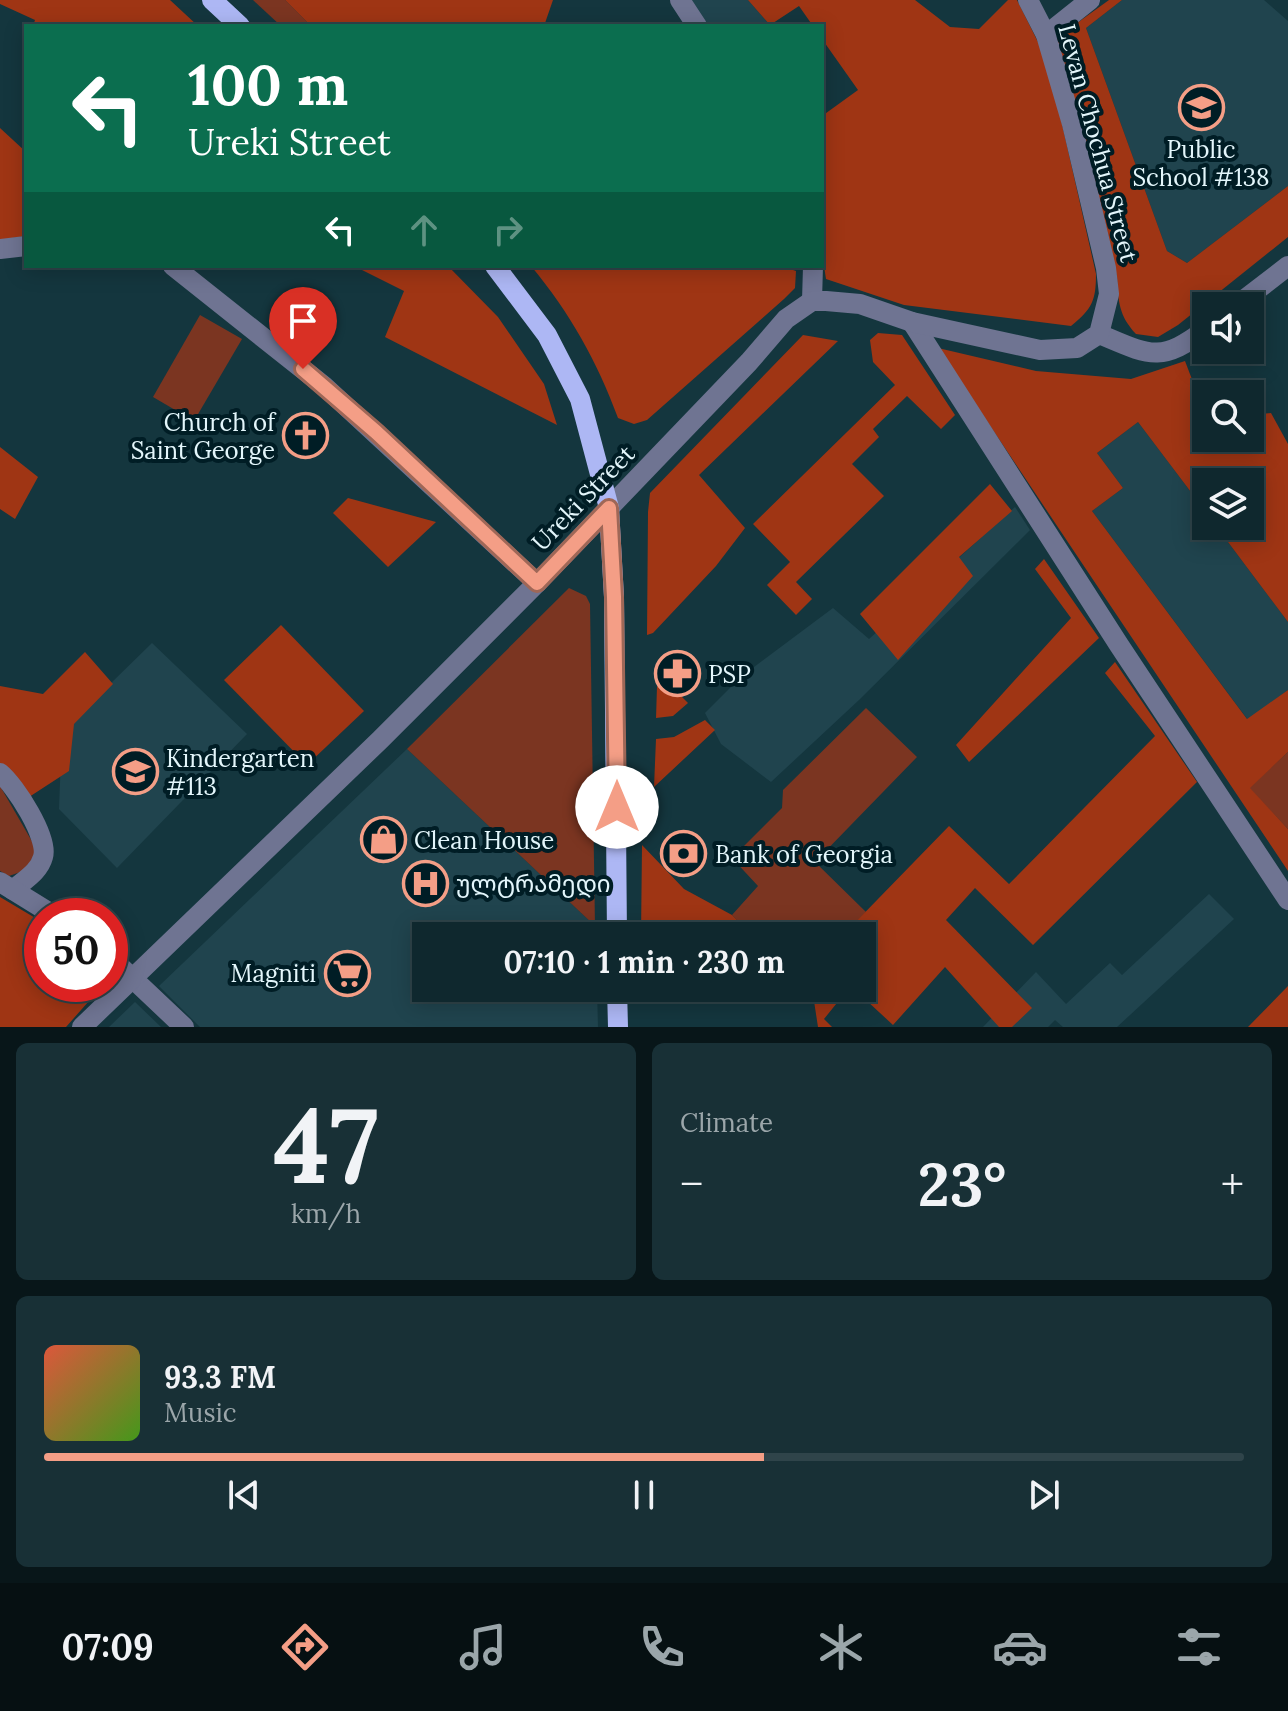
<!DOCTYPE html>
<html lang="en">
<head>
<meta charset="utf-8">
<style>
  body { margin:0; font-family:Lora,"Noto Sans Georgian",serif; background:#183036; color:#f1f3f6; height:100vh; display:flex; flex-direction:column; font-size:30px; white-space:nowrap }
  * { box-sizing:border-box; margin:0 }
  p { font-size:26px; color:#9ba6aa }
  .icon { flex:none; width:44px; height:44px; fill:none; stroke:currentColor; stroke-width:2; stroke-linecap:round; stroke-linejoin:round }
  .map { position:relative; height:1027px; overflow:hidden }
  .drawer { display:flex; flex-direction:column; gap:16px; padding:16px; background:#081619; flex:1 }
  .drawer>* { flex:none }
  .hud { position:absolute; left:24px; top:24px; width:800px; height:244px; border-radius:0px; box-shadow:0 4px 20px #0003,0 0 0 2px #2f444a; background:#0b6e4f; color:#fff; overflow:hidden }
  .buttons { position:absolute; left:1192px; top:292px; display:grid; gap:16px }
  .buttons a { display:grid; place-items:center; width:72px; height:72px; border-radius:0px; background:#0f282e; box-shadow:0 4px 20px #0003,0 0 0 2px #2f444a; font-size:40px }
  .speed { position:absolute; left:24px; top:898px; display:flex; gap:16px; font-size:40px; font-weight:700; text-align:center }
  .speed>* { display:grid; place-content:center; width:104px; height:104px; border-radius:50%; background:#0f282e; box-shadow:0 4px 20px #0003,0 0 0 2px #2f444a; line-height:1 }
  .speed .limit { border:12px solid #d22; background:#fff; color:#111 }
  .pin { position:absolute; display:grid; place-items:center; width:68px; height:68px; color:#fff; margin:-82px -34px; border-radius:50% 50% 50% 0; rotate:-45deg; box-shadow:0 0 8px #0007 }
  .pin .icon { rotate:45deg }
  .me { position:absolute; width:88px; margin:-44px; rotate:0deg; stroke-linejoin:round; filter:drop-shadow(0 0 6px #0008) }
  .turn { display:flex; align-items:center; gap:28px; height:168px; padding:0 32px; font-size:36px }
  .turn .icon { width:104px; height:104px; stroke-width:2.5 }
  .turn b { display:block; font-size:56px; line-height:68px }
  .lanes { display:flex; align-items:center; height:76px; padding:0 32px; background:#0003; justify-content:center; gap:40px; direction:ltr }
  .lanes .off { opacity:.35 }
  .big { font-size:60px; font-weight:700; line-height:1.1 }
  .drawer .tile { flex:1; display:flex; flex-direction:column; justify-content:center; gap:12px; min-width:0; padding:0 28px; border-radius:12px; background:#183036 }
  .drawer .dial { align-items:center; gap:0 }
  .dial b { font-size:104px; line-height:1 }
  .song { display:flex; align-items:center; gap:24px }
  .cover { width:96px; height:96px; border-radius:12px; background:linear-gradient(135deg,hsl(10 70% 55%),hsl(100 70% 35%)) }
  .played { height:8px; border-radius:4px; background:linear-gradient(90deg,#f49e86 60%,#2f444a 60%) }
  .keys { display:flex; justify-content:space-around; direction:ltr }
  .heat { display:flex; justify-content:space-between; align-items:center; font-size:44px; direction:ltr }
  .drawer .tiles { flex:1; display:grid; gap:16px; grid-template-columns:1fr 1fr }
  .tile:last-child { grid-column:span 2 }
  .trip { position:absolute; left:412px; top:922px; width:464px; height:80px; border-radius:0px; background:#0f282e; box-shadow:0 4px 20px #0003,0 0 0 2px #2f444a; font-weight:700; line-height:80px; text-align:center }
  .tab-bar { display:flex; height:128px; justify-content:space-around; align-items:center; background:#061012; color:#9ba6aa }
  .tab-bar .icon { width:56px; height:56px }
  .tab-bar .on { color:#f49e86 }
  .tab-bar b { font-size:36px; color:#f1f3f6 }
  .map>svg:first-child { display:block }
</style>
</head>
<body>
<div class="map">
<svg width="1288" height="1027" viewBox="0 0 1288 1027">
  <rect width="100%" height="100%" fill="#14363e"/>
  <g fill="#20444e">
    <path d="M690 0H748L770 25 707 26Z"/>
    <path d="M1122 0H1264L1288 21V186L1187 263 1167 251 1086 28Z"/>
    <path d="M1138 422 1206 512V526H1216L1288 622V690L1248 720 1092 511 1123 488 1097 453Z"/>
    <path d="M1015 507 1030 530 859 700 771 782 721 744 705 713 742 676 833 608 869 639Z"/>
    <path d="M152 643 247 734 117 868 59 809 62 731Z"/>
    <path d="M407 749 595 926V936H426V988H597L598 1027H200L159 986Z"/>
    <path d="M1209 894 1234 919 1117 1027H1063L1055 1020 1048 1027H983L1036 972 1066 1004 1110 963 1122 975Z"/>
    <path d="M135 1002 161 1027H109Z"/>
  </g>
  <g fill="#7b3521">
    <path d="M253 0H285L311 26H281Z"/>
    <path d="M200 315 242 339 194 421 153 397Z"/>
    <path d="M569 588 586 596 590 604 595 926 407 749Z"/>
    <path d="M866 708 917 757 815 862 866 912 842 936H753L732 915 758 886 732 858 782 808 783 790Z"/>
    <path d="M1288 752V829L1249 788Z"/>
    <path d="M0 786 37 850 26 870 9 876 0 871Z"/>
  </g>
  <g fill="#9f3514">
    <path d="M0 0H170L198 26H33L35 20 0 4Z"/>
    <path d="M285 0H553L544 26H311Z"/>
    <path d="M748 0H915L950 27 979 29 1008 0H1017L1048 62 1096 274C1096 301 1092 309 1071 326L904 305 826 279 822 253V116L858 90 822 39V26H813L799 6 770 25Z"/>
    <path d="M1109 0H1122L1086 28 1167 251 1187 263 1288 186V237L1178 325 1158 337 1136 334C1119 316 1118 301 1117 277L1055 39Z"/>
    <path d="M0 128 26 152V236L0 240Z"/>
    <path d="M354 266H448L498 317 544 384 557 425 385 337 404 291Z"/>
    <path d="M531 266H781L796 271 795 288 784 299 647 420 634 424 618 418C597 361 570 313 531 266Z"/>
    <path d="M878 333 902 335 955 415 941 429 907 396 873 429 879 437 852 464 884 496 796 582 812 599 796 615 767 585 790 562 753 524 895 385 873 362 870 340Z"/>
    <path d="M803 335 838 341 699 475 745 528 716 566 653 633 647 635 648 512 650 493Z"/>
    <path d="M938 348 1036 371 1131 379 1185 361 1206 416V438H1250V415L1271 413 1288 444V622L1216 526H1250V482H1206V512L1138 422 1097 453 1123 488 1092 511 1247 719 1288 690V752L1250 788 1288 829V871Z"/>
    <path d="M0 447 38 477 15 519 0 509Z"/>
    <path d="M990 484 1012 511 959 557 973 576 898 660 860 614Z"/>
    <path d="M348 498 436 522 388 567 333 513Z"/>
    <path d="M1044 559 1099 638 969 762 956 745 1071 618 1035 569Z"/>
    <path d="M281 625 364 711 307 765 224 680Z"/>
    <path d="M85 652 113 684 74 724 69 771 26 799 0 768V686L43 694Z"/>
    <path d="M1115 662 1197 782 1033 945 975 888 946 920 1032 1008 1012 1027H999L945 967 893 1025 853 988H862V936H842L949 826 1009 884 1155 736 1105 673Z"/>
    <path d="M665 680 688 703 673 716 656 718 657 687Z"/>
    <path d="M705 720 715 730 654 787 656 739 674 737Z"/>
    <path d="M642 845 684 889 732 915 753 936H721L713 928 705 936H641Z"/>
    <path d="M0 897 42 922V984H104L66 1027H0Z"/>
    <path d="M1288 986V1027H1248Z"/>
    <path d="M812 988H849L824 1019 832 1027H818Z"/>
  </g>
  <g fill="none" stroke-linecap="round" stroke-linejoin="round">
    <g stroke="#6f7492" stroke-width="20">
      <path d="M680 0 697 26"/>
      <path d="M1046 35 1090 0"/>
      <path d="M0 249 26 246"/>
      <path d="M173 266 324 386 537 583"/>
      <path d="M812 301 813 266"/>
      <path d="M1236 306 1288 266"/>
      <path d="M912 322 1119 645 1288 900"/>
      <path d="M1099 334C1149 355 1160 364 1206 329"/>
      <path d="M0 773C15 785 49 838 43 857 39 872 24 880 13 890"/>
      <path d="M0 882 55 916"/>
      <path d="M110 957 184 1027"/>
      <path d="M82 1027 380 740 537 583 749 362 786 319 812 301H826L860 304 912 322 1040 350 1077 348 1099 334 1109 294 1106 268 1072 124 1046 35 1028 0"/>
    </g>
    <g stroke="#adb7f4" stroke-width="20">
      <path d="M212 0 240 26"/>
      <path d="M495 266 547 335 580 399 609 508 614 597 617 936"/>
      <path d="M617 988 618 1027"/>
    </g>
  </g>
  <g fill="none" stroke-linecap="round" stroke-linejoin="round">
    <defs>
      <path id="route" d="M303 369 376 432 537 583 609 508 614 597 617 807"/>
    </defs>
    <use href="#route" stroke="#9f6757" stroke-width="20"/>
    <use href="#route" stroke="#f49e86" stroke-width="14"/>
  </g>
  <defs>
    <symbol id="school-ring" viewBox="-11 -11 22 22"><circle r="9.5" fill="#001d25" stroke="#f49e86" stroke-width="1.5"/><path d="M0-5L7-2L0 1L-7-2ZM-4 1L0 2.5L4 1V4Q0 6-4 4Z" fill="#f49e86"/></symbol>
    <symbol id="church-ring" viewBox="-11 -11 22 22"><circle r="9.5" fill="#001d25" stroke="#f49e86" stroke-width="1.5"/><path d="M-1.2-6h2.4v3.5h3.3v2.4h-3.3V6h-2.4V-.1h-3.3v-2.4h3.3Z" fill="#f49e86"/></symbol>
    <symbol id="pharmacy-ring" viewBox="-11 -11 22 22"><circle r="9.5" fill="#001d25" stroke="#f49e86" stroke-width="1.5"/><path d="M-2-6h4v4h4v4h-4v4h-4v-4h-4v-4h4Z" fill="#f49e86"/></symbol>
    <symbol id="shop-ring" viewBox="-11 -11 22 22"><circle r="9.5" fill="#001d25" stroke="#f49e86" stroke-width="1.5"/><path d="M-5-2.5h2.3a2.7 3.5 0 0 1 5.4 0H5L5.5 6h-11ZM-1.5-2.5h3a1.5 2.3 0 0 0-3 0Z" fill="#f49e86"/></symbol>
    <symbol id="bank-ring" viewBox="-11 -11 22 22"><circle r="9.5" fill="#001d25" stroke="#f49e86" stroke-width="1.5"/><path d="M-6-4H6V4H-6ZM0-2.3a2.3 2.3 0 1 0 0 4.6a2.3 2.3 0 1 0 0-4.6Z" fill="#f49e86"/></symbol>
    <symbol id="hospital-ring" viewBox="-11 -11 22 22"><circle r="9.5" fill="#001d25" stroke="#f49e86" stroke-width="1.5"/><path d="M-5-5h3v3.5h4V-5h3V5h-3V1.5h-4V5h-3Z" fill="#f49e86"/></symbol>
    <symbol id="supermarket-ring" viewBox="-11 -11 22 22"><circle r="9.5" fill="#001d25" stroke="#f49e86" stroke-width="1.5"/><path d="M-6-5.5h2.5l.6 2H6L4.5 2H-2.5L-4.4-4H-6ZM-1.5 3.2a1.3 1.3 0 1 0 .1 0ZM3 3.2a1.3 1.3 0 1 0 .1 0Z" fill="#f49e86"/></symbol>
  </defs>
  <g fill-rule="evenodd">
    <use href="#school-ring" x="1176" y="82" width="51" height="51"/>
    <use href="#church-ring" x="280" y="410" width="51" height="51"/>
    <use href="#pharmacy-ring" x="652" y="648" width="51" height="51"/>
    <use href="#school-ring" x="110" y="746" width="51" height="51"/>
    <use href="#shop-ring" x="358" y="814" width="51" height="51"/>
    <use href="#bank-ring" x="658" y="828" width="51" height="51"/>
    <use href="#hospital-ring" x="400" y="858" width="51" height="51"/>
    <use href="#supermarket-ring" x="322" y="948" width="51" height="51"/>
  </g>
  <g text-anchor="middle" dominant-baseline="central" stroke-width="8" stroke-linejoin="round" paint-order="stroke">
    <g font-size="24" fill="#e3f6fb" stroke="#001d25">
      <text transform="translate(1098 143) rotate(75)">Levan Chochua Street</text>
      <text transform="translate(583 498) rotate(-46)">Ureki Street</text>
    </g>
    <g font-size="24" fill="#e3f6fb" stroke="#001d25" text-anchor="start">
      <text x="1201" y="149" text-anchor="middle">Public<tspan x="1201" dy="28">School #138</tspan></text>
      <text x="275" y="422" text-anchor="end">Church of<tspan x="275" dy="28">Saint George</tspan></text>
      <text x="708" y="674">PSP</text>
      <text x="166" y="758">Kindergarten<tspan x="166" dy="28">#113</tspan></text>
      <text x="414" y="840">Clean House</text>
      <text x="715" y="854">Bank of Georgia</text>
      <text x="456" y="883">ულტრამედი</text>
      <text x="316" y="973" text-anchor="end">Magniti</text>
    </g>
  </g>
</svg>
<div class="buttons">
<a><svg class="icon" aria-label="sound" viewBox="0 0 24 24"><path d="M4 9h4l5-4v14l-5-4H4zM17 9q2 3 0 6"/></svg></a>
<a><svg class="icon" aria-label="search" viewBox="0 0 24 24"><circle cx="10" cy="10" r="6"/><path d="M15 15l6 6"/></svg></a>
<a><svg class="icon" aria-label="layers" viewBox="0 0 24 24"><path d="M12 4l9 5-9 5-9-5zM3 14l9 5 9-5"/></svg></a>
</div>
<div class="speed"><div class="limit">50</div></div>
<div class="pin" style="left:303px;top:369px;background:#d93025"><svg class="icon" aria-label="arrive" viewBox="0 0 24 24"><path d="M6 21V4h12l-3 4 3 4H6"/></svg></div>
<svg class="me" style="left:617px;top:807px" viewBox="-20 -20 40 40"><circle r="19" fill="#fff"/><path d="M0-13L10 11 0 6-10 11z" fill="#f49e86"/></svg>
<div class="trip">07:10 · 1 min · 230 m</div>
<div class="hud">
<div class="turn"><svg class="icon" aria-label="left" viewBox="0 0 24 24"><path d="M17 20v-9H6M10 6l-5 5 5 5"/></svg><div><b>100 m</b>Ureki Street</div></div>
<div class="lanes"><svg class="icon" aria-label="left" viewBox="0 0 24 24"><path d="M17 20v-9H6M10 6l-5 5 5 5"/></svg><svg class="icon off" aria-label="ahead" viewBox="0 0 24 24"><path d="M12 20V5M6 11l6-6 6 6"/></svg><svg class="icon off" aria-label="right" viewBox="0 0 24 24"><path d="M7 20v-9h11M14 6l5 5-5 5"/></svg></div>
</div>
</div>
<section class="drawer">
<div class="tiles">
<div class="tile dial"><b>47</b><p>km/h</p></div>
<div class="tile"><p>Climate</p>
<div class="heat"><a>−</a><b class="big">23°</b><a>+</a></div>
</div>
<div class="tile">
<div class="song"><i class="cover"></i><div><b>93.3 FM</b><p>Music</p></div></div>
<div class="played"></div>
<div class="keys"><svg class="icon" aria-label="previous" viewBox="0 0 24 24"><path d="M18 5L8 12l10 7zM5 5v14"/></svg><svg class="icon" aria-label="pause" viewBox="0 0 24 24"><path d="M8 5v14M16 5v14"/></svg><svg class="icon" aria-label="next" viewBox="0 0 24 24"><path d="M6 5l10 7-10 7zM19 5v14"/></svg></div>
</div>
</div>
</section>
<nav class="tab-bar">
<b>07:09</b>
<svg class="icon on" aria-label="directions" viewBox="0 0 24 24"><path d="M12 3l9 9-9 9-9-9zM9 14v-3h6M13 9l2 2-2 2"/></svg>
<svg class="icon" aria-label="music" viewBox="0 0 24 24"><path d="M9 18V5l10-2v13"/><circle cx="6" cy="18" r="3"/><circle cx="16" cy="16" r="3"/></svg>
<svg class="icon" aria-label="phone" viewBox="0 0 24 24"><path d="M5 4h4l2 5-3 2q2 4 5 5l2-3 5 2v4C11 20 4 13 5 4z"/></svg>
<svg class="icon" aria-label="climate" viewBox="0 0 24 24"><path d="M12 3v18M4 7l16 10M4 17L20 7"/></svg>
<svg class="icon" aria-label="car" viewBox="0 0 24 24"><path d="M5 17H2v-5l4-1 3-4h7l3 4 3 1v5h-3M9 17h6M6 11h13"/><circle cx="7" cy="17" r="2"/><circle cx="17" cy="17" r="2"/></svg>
<svg class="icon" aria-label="filters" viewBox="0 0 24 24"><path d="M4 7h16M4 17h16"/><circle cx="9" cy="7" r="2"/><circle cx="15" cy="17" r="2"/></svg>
</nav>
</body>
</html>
